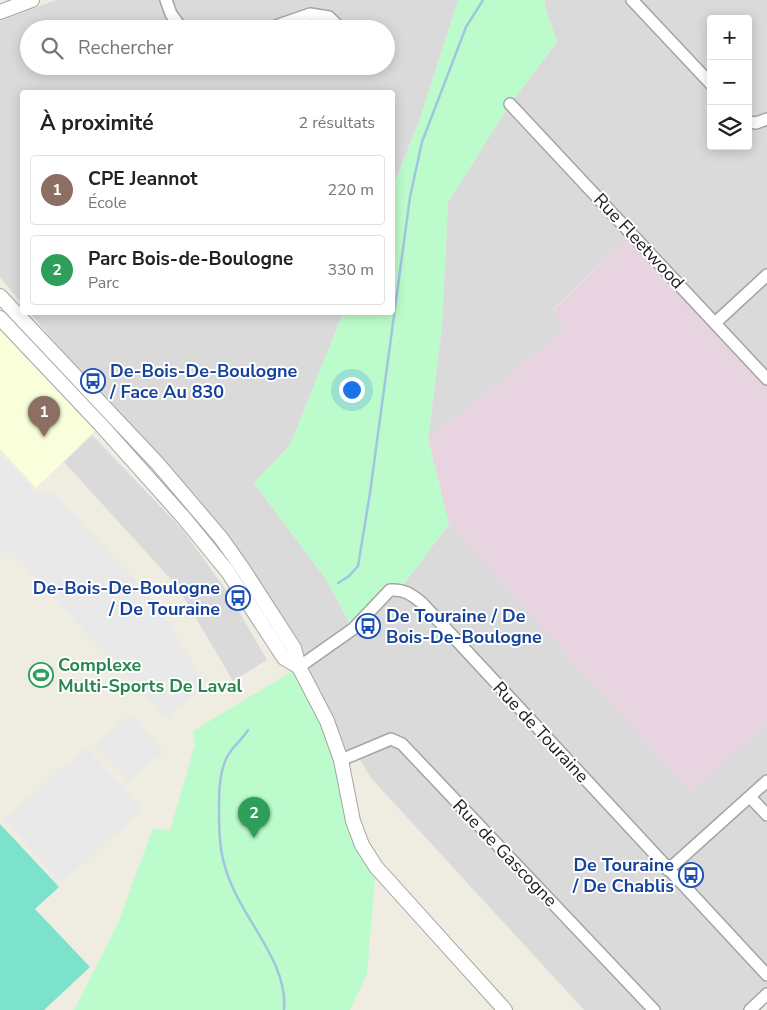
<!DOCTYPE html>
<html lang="fr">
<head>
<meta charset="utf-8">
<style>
  body { margin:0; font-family:"Nunito Sans",sans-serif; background:#f2f2f2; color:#222 }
  .controls { position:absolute; right:15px; top:15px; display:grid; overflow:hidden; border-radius:5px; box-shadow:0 2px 12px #0003 }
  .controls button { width:45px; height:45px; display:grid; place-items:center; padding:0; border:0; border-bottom:1px solid #e0e0e0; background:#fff; color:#222; font:25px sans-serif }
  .you { position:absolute; left:351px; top:389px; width:18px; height:18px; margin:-12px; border:4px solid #fff; border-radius:50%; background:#1a73e8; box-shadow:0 0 0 8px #1a73e833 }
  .badge { display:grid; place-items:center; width:32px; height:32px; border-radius:50%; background:#b45309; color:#fff; font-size:16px; font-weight:700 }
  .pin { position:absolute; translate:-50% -41px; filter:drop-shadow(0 1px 2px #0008) }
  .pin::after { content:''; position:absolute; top:26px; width:18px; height:15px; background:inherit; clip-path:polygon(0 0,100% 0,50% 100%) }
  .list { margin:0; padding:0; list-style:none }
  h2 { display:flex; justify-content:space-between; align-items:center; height:65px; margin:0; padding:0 20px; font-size:21px }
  h2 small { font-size:16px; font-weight:400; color:#767676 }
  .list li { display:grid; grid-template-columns:32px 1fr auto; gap:15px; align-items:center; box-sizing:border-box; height:70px; margin:0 10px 10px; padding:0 10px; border:1px solid #e0e0e0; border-radius:5px }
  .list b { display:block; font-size:19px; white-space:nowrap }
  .list p { margin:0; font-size:16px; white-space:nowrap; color:#767676 }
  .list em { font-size:16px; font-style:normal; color:#767676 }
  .icon { flex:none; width:28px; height:28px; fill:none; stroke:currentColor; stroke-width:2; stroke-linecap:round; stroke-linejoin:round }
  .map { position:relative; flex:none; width:767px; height:1010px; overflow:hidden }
  .search { position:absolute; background:#fff; box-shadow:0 2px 12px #0003; left:20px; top:20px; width:375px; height:55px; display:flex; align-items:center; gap:12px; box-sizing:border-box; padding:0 18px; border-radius:28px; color:#767676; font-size:19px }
  .panel { position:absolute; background:#fff; box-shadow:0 2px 12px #0003; left:20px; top:90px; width:375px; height:225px; border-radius:5px }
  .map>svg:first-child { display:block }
</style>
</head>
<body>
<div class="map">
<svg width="767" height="1010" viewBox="0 0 767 1010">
  <rect width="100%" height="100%" fill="#efede2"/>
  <g fill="#dbdada" fill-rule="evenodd">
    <path d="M56 0H458L421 116 393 187 392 92H22V304L0 277V21ZM29 29H386V66H29Z"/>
    <path d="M546 0H767V379L632 234 553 309 565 329 428 439 442 325 448 202 510 104 557 42 544 5ZM711 19H748V146H711Z"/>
    <polygon points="30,313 343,313 290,445 254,483 326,579 353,629 400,589 449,524 691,792 767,723 767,991 746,1010 584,1010 371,778 356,753 341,760 299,667 221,538"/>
    <polygon points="92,435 182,529 229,594 267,660 233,681 177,586 64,462"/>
  </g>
  <polygon fill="#e8d4e1" points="632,234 767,379 767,723 691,792 449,524 428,439 565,329 553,310"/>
  <polygon fill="#f9ffdb" points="0,318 101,425 36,488 0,449"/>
  <g fill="#bcfccc">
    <polygon points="458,0 546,0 544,5 557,42 510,104 448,202 442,325 428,439 449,524 400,589 353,629 326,579 254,483 290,445 343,313 392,312 393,187 421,116"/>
    <polygon points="299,667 327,721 346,791 376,867 367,974 350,1010 74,1010 118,923 153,828 170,831 195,744 193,731"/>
  </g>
  <polygon fill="#7ce2cc" points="0,824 59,887 35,909 90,967 44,1010 0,1010"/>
  <g fill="#e9e9e9">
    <polygon points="0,454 37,493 53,492 142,587 170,624 204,684 166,719 9,549 0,557"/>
    <polygon points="130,714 164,751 128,782 95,745"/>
    <polygon points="86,747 143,810 61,883 4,819"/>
  </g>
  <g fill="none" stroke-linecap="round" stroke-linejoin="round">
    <g stroke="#a0c6df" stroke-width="2.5">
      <polyline points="338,583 349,576 358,566 370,493 410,197 422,142 466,27 483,0"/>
      <path d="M248 730C242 740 232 747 227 757 219 773 219 793 219 810 219 840 220 860 233 888 250 927 288 966 284 1010"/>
    </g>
    <defs>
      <g id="minor">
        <polyline points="166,0 171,14 182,29"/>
        <polyline points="632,0 711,84"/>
        <polyline points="267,29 310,14 329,17 341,29"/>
        <polyline points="351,29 356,29"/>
        <polyline points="510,104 767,379"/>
        <polyline points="748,122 756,123 767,119"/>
        <polyline points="715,323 767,275"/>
        <path d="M299 667 353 629 390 590C404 589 411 594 422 603L767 975"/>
        <polyline points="341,760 391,739 402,744 654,1010"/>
        <polyline points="750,797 767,815"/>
        <polyline points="668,870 767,781"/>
        <polyline points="750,1010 767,994"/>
      </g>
      <g id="tertiary">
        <polyline points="0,12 32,0"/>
        <polyline points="0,296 158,464 221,538 243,569 294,648 299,667 327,721 341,760 353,821 362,845 376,867 505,1010"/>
        <polyline points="0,318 101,425 184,518 228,572 284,658 299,667"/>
      </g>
    </defs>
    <use href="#minor" stroke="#a4a4a4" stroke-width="14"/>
    <use href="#tertiary" stroke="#a4a4a4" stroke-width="16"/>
    <use href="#minor" stroke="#fff" stroke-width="11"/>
    <use href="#tertiary" stroke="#fff" stroke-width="14"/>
  </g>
  <defs>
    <symbol id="bus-ring" viewBox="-11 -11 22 22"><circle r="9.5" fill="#fff" stroke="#1a4fb4" stroke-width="1.5"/><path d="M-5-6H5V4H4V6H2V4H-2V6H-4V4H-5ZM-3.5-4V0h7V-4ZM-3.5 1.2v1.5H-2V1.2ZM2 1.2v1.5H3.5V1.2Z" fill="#1a4fb4"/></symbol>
    <symbol id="stadium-ring" viewBox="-11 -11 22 22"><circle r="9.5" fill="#fff" stroke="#2e9e5b" stroke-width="1.5"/><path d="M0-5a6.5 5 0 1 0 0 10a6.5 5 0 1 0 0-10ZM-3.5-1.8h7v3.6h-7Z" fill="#2e9e5b"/></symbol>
  </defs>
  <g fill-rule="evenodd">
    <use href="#bus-ring" x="79" y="367" width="28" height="28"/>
    <use href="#bus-ring" x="224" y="584" width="28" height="28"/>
    <use href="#bus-ring" x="354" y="612" width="28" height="28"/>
    <use href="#stadium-ring" x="27" y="661" width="28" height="28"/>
    <use href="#bus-ring" x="677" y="861" width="28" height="28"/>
  </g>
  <g text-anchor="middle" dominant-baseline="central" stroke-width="4" stroke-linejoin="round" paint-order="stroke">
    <g font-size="18" fill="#1d1d1d" stroke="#fff">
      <text transform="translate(639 241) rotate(47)">Rue Fleetwood</text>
      <text transform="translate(541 732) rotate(47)">Rue de Touraine</text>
      <text transform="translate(505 853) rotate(46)">Rue de Gascogne</text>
    </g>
    <g font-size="18" font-weight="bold" fill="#164399" stroke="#fff" text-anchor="start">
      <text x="110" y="371">De-Bois-De-Boulogne<tspan x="110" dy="21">/ Face Au 830</tspan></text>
      <text x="220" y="588" text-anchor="end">De-Bois-De-Boulogne<tspan x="220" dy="21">/ De Touraine</tspan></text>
      <text x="386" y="616">De Touraine / De<tspan x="386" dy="21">Bois-De-Boulogne</tspan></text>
      <text x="674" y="865" text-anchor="end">De Touraine<tspan x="674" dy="21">/ De Chablis</tspan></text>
    </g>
    <g font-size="18" font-weight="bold" fill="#27864d" stroke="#fff" text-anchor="start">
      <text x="58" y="665">Complexe<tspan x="58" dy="21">Multi-Sports De Laval</tspan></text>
    </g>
  </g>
</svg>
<div class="controls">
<button>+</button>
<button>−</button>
<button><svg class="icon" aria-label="layers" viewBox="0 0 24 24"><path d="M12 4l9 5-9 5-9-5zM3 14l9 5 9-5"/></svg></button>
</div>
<div class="you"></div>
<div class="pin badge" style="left:44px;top:437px;background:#8d6e63">1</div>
<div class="pin badge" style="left:254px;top:838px;background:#2e9e5b">2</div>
<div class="search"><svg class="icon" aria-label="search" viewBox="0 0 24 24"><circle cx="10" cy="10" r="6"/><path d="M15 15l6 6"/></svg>Rechercher</div>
<section class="panel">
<h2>À proximité<small>2 résultats</small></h2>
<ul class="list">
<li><span class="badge" style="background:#8d6e63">1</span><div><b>CPE Jeannot</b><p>École</p></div><em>220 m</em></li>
<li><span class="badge" style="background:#2e9e5b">2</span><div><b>Parc Bois-de-Boulogne</b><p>Parc</p></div><em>330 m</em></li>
</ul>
</section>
</div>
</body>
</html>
